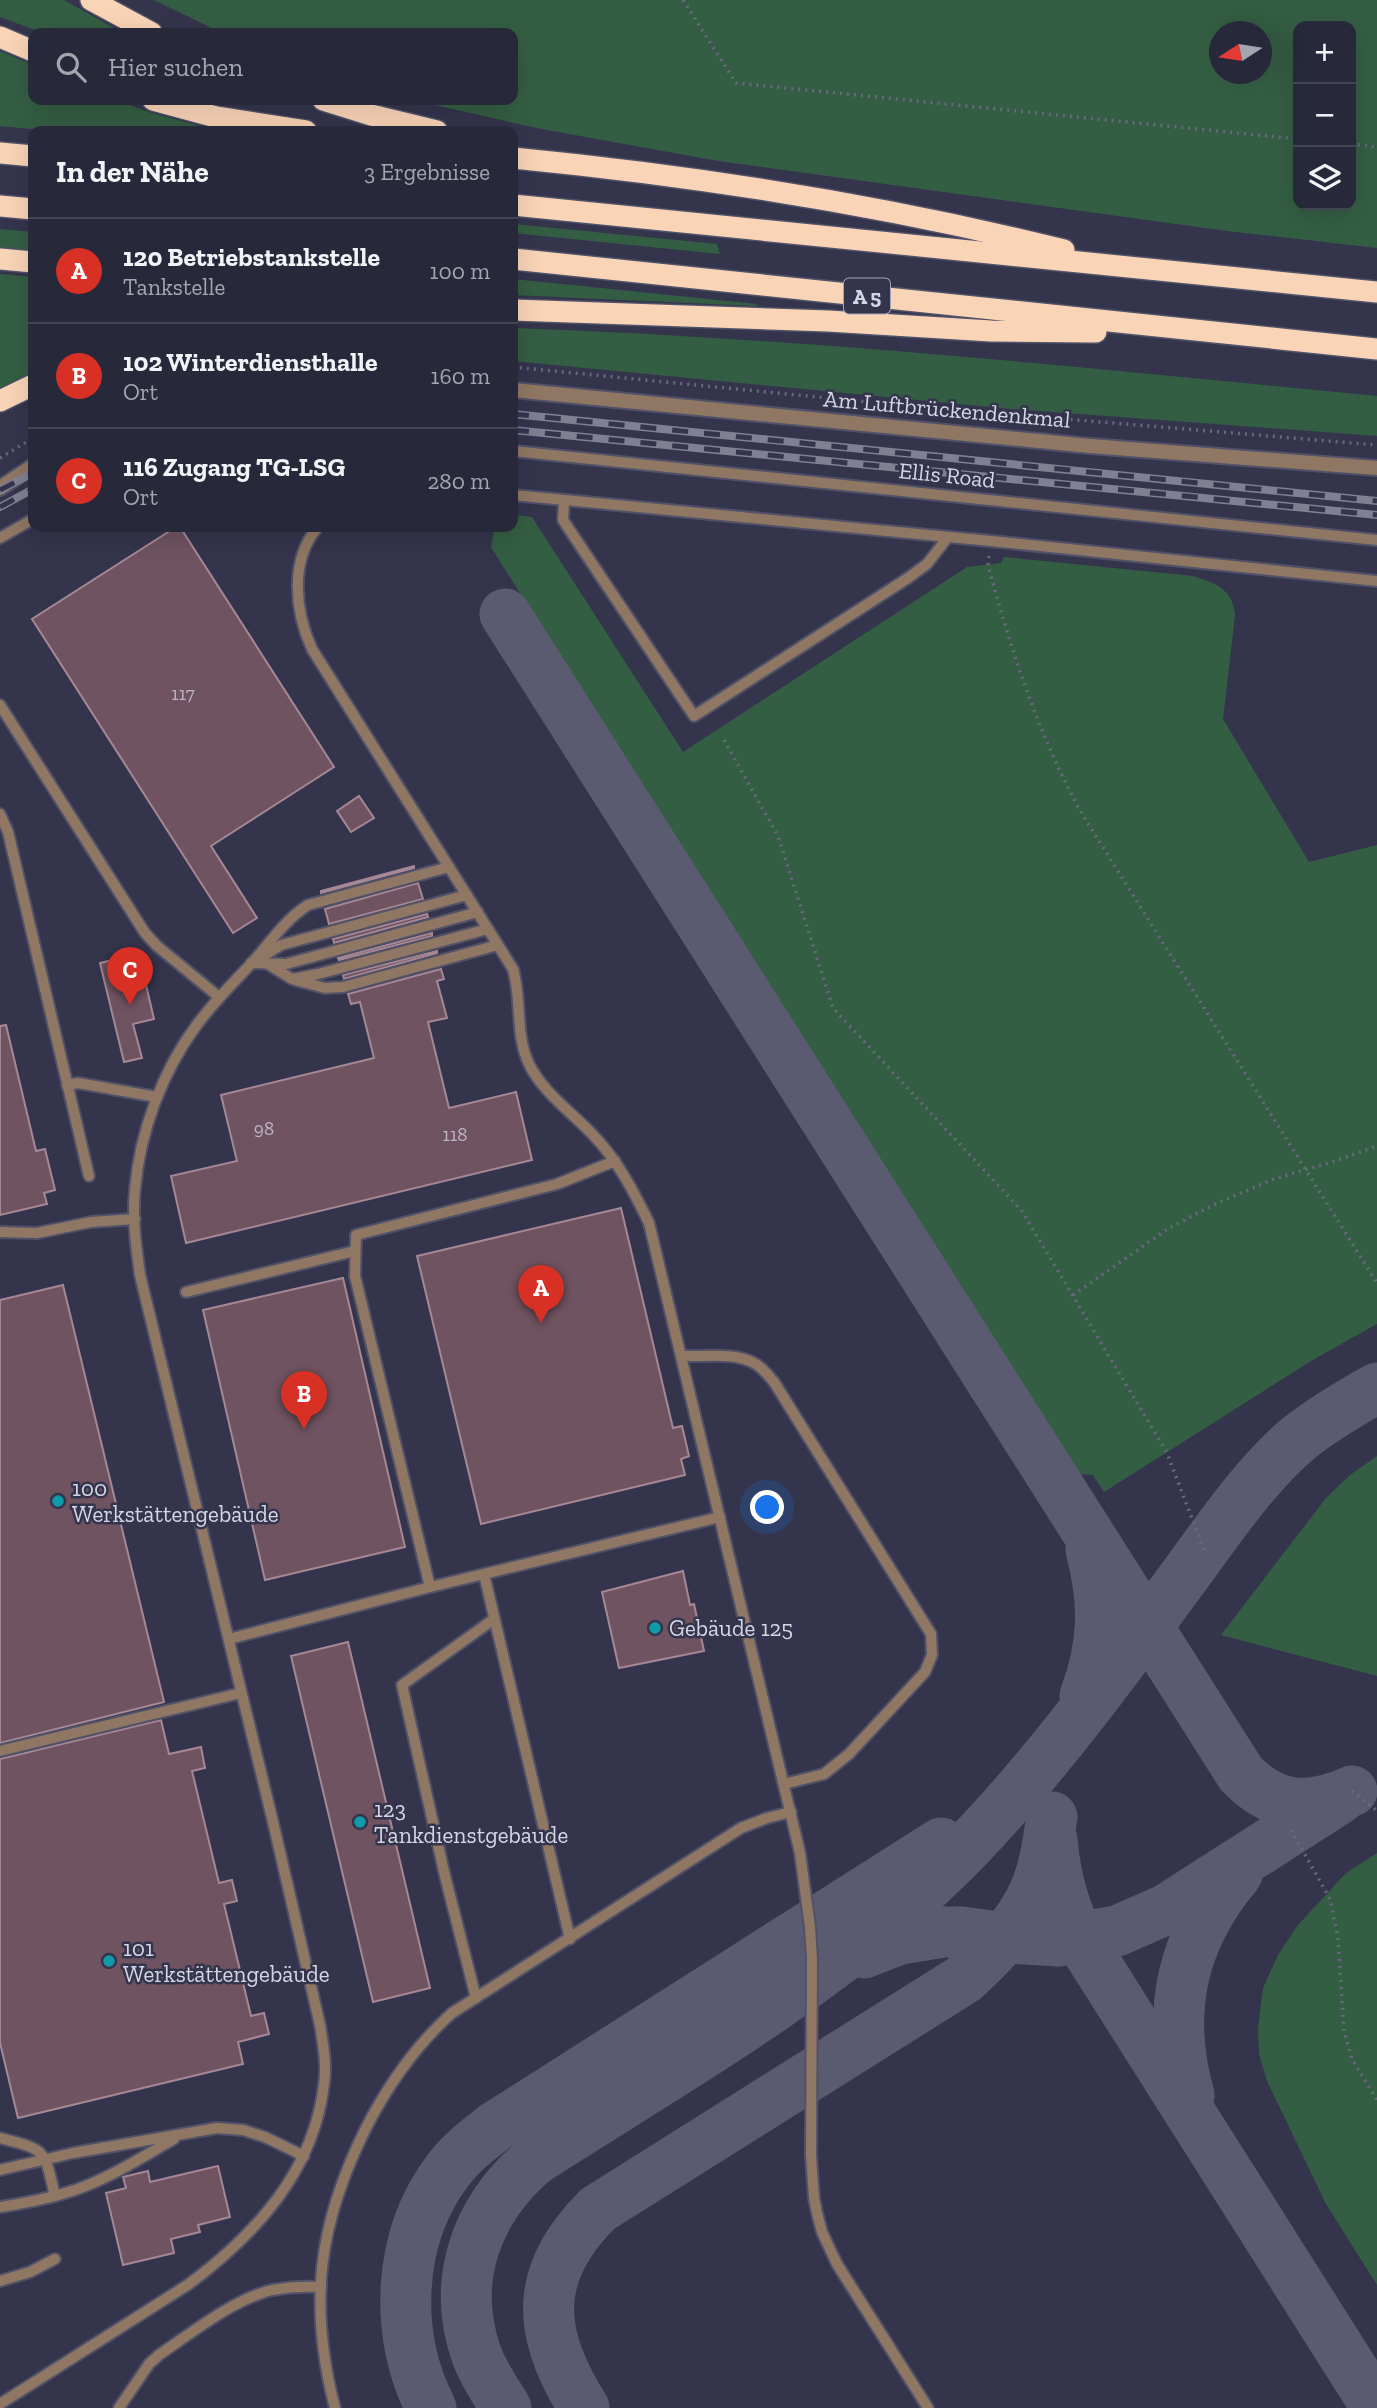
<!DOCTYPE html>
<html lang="de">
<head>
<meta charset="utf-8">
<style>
  body { margin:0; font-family:"Zilla Slab",serif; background:#333445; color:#f1f3f6 }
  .controls { position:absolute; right:21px; top:21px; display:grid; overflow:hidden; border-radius:14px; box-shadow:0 7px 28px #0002 }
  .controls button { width:63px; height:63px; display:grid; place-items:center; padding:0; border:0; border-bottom:2px solid #434454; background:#27283a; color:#f1f3f6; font:35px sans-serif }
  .compass { position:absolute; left:1209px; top:21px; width:63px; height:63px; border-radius:50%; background:#27283a; box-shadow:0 7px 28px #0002; rotate:258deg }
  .you { position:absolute; left:768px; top:1508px; width:24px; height:24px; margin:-18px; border:5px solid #fff; border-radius:50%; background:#1a73e8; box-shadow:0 0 0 10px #1a73e833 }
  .badge { display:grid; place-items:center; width:46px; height:46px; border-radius:50%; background:#d93025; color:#fff; font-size:23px; font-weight:700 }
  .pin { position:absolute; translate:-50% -58px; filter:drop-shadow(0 2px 4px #0008) }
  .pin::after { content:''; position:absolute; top:37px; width:24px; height:21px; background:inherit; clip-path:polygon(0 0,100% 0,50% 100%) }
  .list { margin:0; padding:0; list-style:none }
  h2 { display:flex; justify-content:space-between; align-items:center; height:91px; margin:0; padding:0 28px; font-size:30px }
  h2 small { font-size:23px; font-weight:400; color:#a4a6af }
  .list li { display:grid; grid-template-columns:46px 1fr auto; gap:21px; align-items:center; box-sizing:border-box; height:105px; padding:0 28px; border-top:2px solid #434454 }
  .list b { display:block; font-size:26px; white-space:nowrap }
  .list p { margin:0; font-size:23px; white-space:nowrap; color:#a4a6af }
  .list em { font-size:23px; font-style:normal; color:#a4a6af }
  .icon { flex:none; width:38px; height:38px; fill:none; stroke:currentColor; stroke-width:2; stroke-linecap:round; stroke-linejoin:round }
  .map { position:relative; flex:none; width:1377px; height:2408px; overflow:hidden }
  .search { position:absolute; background:#27283a; box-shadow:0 7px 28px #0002; left:28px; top:28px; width:490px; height:77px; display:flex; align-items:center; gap:18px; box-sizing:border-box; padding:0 24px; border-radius:14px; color:#a4a6af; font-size:26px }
  .panel { position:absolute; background:#27283a; box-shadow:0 7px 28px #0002; left:28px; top:126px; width:490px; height:406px; border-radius:14px }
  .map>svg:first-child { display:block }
</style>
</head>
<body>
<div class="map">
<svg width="1377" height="2408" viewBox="0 0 1377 2408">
  <rect width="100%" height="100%" fill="#34354d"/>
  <g fill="#345e43" fill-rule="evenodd">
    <polygon points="0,0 64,0 123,33 43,33 0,17"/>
    <path d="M154 0H1377V248L1227 231 718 161 536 128 413 100H513V33H222ZM1351 26V205H1298V26ZM1220 32H1262V74H1220Z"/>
    <polygon points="0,51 33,65 33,100 115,100 152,113 208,128 235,131 53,131 0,126"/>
    <polygon points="513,224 717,244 720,254 513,233"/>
    <polygon points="0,229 33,232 33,254 0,250"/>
    <polygon points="0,274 33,277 33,377 0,393"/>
    <polygon points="513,279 757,304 756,306 513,295"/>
    <path d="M513 328C802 338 1089 368 1377 396V436L1011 409 513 361Z"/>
    <path d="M513 515 532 517 683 752 967 567 1001 563 1004 557 1193 576C1215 583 1233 589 1235 615L1223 719 1309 862 1377 845V1324L1311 1361 1104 1492 1093 1475 1075 1474 491 547 495 527H513Z"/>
    <polygon points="1377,1456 1377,1676 1221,1635 1326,1498 1350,1475"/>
    <polygon points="1377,1853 1377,2285 1326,2204 1267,2081 1259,2054 1258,2028 1263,1988 1278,1955 1298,1925 1346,1873"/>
  </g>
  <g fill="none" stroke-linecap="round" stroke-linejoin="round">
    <g stroke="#5a5a70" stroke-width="51">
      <path d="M505 614 1241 1774C1275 1809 1309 1810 1352 1791"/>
      <path d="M1085 1696C1104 1645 1105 1602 1091 1550"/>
      <path d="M1052 1840C1055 1874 1063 1908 1080 1939L1377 2408"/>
      <polyline points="864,1953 900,1939 943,1932 962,1932 1006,1938 1058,1941 1117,1931 1167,1909 1339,1799"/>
      <path d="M1189 2095C1166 2013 1181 1940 1237 1874"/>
      <path d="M431 2408C393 2334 397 2236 449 2169 462 2152 479 2139 496 2126L941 1843"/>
      <path d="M506 2408C496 2392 484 2375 477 2356 450 2281 476 2209 536 2159 694 2058 859 1967 987 1826 1055 1752 1115 1671 1174 1590 1210 1542 1253 1476 1299 1438 1323 1419 1350 1403 1377 1388"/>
      <path d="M584 2408C537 2334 532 2274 598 2209L964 1979C996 1950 1031 1914 1042 1870 1047 1853 1049 1835 1052 1817"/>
    </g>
  </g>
  <g fill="#6f5360" stroke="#a68795" stroke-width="2">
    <polygon points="176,527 180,527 334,767 211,846 257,918 233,933 32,619"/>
    <polygon points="359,796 374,818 351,832 337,811"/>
    <polygon points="414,866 414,868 321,893 321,891"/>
    <polygon points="418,883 423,899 329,924 325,909"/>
    <polygon points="427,914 428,917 334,943 333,939"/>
    <polygon points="432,933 432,936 339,960 338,958"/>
    <polygon points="437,951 437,953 344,979 343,975"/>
    <polygon points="117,959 124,990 146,985 154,1019 133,1024 142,1058 124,1062 100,963"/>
    <polygon points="441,969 444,979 437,981 447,1018 428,1022 449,1108 516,1092 532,1160 186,1243 171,1176 237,1161 221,1095 374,1058 360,1002 351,1004 348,994"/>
    <polygon points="6,1025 36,1151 45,1149 55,1190 44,1193 47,1204 0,1215 0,1026"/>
    <polygon points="621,1208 673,1428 682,1426 689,1456 681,1459 685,1475 481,1524 417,1256"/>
    <polygon points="343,1278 405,1547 265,1580 203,1310"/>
    <polygon points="63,1285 164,1702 0,1743 0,1300"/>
    <polygon points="683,1571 690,1605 694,1604 704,1651 619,1668 602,1592"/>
    <polygon points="348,1642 430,1988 373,2002 291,1656"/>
    <polygon points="161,1720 169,1754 201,1747 205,1768 192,1771 219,1883 232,1880 237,1901 224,1904 251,2016 264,2013 269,2034 238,2042 243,2064 18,2118 0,2043 0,1759"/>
    <polygon points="218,2166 230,2217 198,2225 200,2232 171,2239 174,2253 123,2265 106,2193 126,2188 123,2177 148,2171 150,2182"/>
  </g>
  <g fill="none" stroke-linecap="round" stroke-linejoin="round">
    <defs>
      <g id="lane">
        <polyline points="513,451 1377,540"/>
        <polyline points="513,495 991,541 1377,581"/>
        <polyline points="564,501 563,520 694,716 908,578 927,564 948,537"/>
        <path d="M318 527C289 560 295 612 312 649L513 969C522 1000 515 1035 529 1064 543 1093 573 1113 594 1136 618 1161 634 1192 649 1223L800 1853 810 1927 812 1959 811 2155 814 2198 817 2213 822 2232 837 2264 928 2408"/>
        <polyline points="0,538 33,519"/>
        <polyline points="0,705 145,933 157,946 219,997"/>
        <polyline points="0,814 8,832 89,1176"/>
        <polyline points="260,958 281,945 467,895"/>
        <polyline points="251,963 286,964 478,912"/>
        <polyline points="268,964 292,979 318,974 488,929"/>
        <polyline points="295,980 325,988 343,987 498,945"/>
        <polyline points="67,1085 78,1083 157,1097"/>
        <polyline points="0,1232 37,1233 91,1222 135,1219"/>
        <polyline points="186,1292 355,1251"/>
        <path d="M682 1356C704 1357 734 1352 754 1363 762 1367 768 1375 774 1382L931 1634 932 1655 925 1672 849 1754 824 1774 784 1784"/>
        <polyline points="484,1574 570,1939"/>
        <polyline points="430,1587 355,1276 356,1235 557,1184 615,1161"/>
        <polyline points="229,1639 430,1587 720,1517"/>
        <polyline points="0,1751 241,1693"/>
        <polyline points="476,1998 445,1876 402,1685 494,1619"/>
        <path d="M0 2138C47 2150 44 2149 55 2196"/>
        <polyline points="0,2170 73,2153 217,2128 243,2130 265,2137 304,2156"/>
        <path d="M0 2207C26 2203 51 2198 75 2190 110 2178 142 2157 174 2139"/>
        <polyline points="0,2281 30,2272 55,2259"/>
        <path d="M0 2404 189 2284C256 2234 314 2171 324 2084 327 2065 323 2044 320 2025L273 1822 140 1275C136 1246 132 1218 135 1189 140 1132 162 1072 196 1026 212 1004 231 985 249 966 269 945 283 921 308 905L449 867"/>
        <path d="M119 2408 149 2364 159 2355C191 2333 234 2299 272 2290 288 2287 304 2286 321 2287"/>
        <path d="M335 2408C308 2304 318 2224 366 2128 388 2085 415 2046 452 2013L741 1828 767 1818 791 1812"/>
      </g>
      <g id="street">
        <polyline points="513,390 1090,446 1377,468"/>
        <polyline points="0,488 33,466"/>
      </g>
      <g id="highway">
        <polyline points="91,0 152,33"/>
        <polyline points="0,37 33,51"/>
        <polyline points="153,100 216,117 306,131"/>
        <polyline points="323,100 371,115 437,131"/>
        <polyline points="0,153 33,156"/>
        <path d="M513 158C698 176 883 205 1064 250"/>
        <polyline points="513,205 1377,292"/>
        <polyline points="0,206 33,209"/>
        <polyline points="0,259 33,262"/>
        <polyline points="513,259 1377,349"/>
        <polyline points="513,310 828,321 991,331 1096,332"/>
        <polyline points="0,401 33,385"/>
      </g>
    </defs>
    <use href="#lane" stroke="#515268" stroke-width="14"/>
    <use href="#street" stroke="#515268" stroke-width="18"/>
    <use href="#highway" stroke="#515268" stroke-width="24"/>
    <g stroke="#68697e" stroke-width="3.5" stroke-dasharray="2 5" stroke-linecap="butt">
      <polyline points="683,0 736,83 1298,139"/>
      <polyline points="1351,144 1377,147"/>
      <polyline points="513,367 909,406 1377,445"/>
      <polyline points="0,458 33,438"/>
      <path d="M989 556 988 565C1011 651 1039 736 1082 814L1377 1283"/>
      <polyline points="724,740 778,836 833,1008 1022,1211 1167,1453 1204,1550"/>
      <polyline points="1073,1295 1169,1228 1213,1205 1274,1179 1332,1162 1377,1146"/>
      <polyline points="1352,1791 1377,1811"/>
      <polyline points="1291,1830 1330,1899 1338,1938 1344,2031 1352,2059 1377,2100"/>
    </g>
    <use href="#lane" stroke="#907764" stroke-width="10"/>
    <use href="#street" stroke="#907764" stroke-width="14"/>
    <use href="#highway" stroke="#f9d4b7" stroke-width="21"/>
    <defs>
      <g id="rail">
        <polyline points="513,414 1377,501"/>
        <polyline points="513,430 1377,515"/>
        <polyline points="0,490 33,473"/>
        <polyline points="0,507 33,489"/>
      </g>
    </defs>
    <use href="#rail" stroke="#7f8093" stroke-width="8"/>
    <use href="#rail" stroke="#34354d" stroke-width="5" stroke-dasharray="16" stroke-linecap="butt"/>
  </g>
  <g fill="#0f9aa8" stroke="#34354d" stroke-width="2.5">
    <circle cx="58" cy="1501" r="7"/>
    <circle cx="655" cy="1628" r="7"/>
    <circle cx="360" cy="1822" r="7"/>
    <circle cx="109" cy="1961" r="7"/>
  </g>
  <g text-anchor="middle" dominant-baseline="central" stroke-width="5" stroke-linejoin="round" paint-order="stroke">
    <g font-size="19" fill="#bcb5c4">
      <text x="183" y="693">117</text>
      <text x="264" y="1128">98</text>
      <text x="455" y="1134">118</text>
    </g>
    <rect fill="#34354d" stroke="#a5a6b7" stroke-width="2" x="844" y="278.5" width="46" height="35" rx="5"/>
    <g font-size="21" font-weight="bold" fill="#d5d6e5">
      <text x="867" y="296">A 5</text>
    </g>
    <g font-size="23" fill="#d5d6e5" stroke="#34354d">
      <text transform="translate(947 409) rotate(5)">Am Luftbrückendenkmal</text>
      <text transform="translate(947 475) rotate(6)">Ellis Road</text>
    </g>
    <g font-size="23" fill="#d5d6e5" stroke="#34354d" text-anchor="start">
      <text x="72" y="1488">100<tspan x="72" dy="26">Werkstättengebäude</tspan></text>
      <text x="669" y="1628">Gebäude 125</text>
      <text x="374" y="1809">123<tspan x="374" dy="26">Tankdienstgebäude</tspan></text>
      <text x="123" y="1948">101<tspan x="123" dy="26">Werkstättengebäude</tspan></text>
    </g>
  </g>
</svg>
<div class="controls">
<button>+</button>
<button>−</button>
<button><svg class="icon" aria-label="layers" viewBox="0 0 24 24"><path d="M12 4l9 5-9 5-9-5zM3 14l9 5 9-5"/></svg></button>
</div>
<svg class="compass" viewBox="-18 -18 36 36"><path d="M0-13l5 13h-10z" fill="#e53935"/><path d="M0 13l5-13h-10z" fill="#a4a6af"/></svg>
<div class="you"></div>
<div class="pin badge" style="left:541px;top:1323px">A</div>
<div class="pin badge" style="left:304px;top:1429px">B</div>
<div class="pin badge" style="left:130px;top:1005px">C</div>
<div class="search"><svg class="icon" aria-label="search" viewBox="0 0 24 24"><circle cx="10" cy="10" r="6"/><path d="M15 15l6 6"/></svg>Hier suchen</div>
<section class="panel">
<h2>In der Nähe<small>3 Ergebnisse</small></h2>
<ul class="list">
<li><span class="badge">A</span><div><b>120 Betriebstankstelle</b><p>Tankstelle</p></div><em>100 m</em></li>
<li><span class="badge">B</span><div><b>102 Winterdiensthalle</b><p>Ort</p></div><em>160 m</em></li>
<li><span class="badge">C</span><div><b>116 Zugang TG-LSG</b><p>Ort</p></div><em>280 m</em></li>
</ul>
</section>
</div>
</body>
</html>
